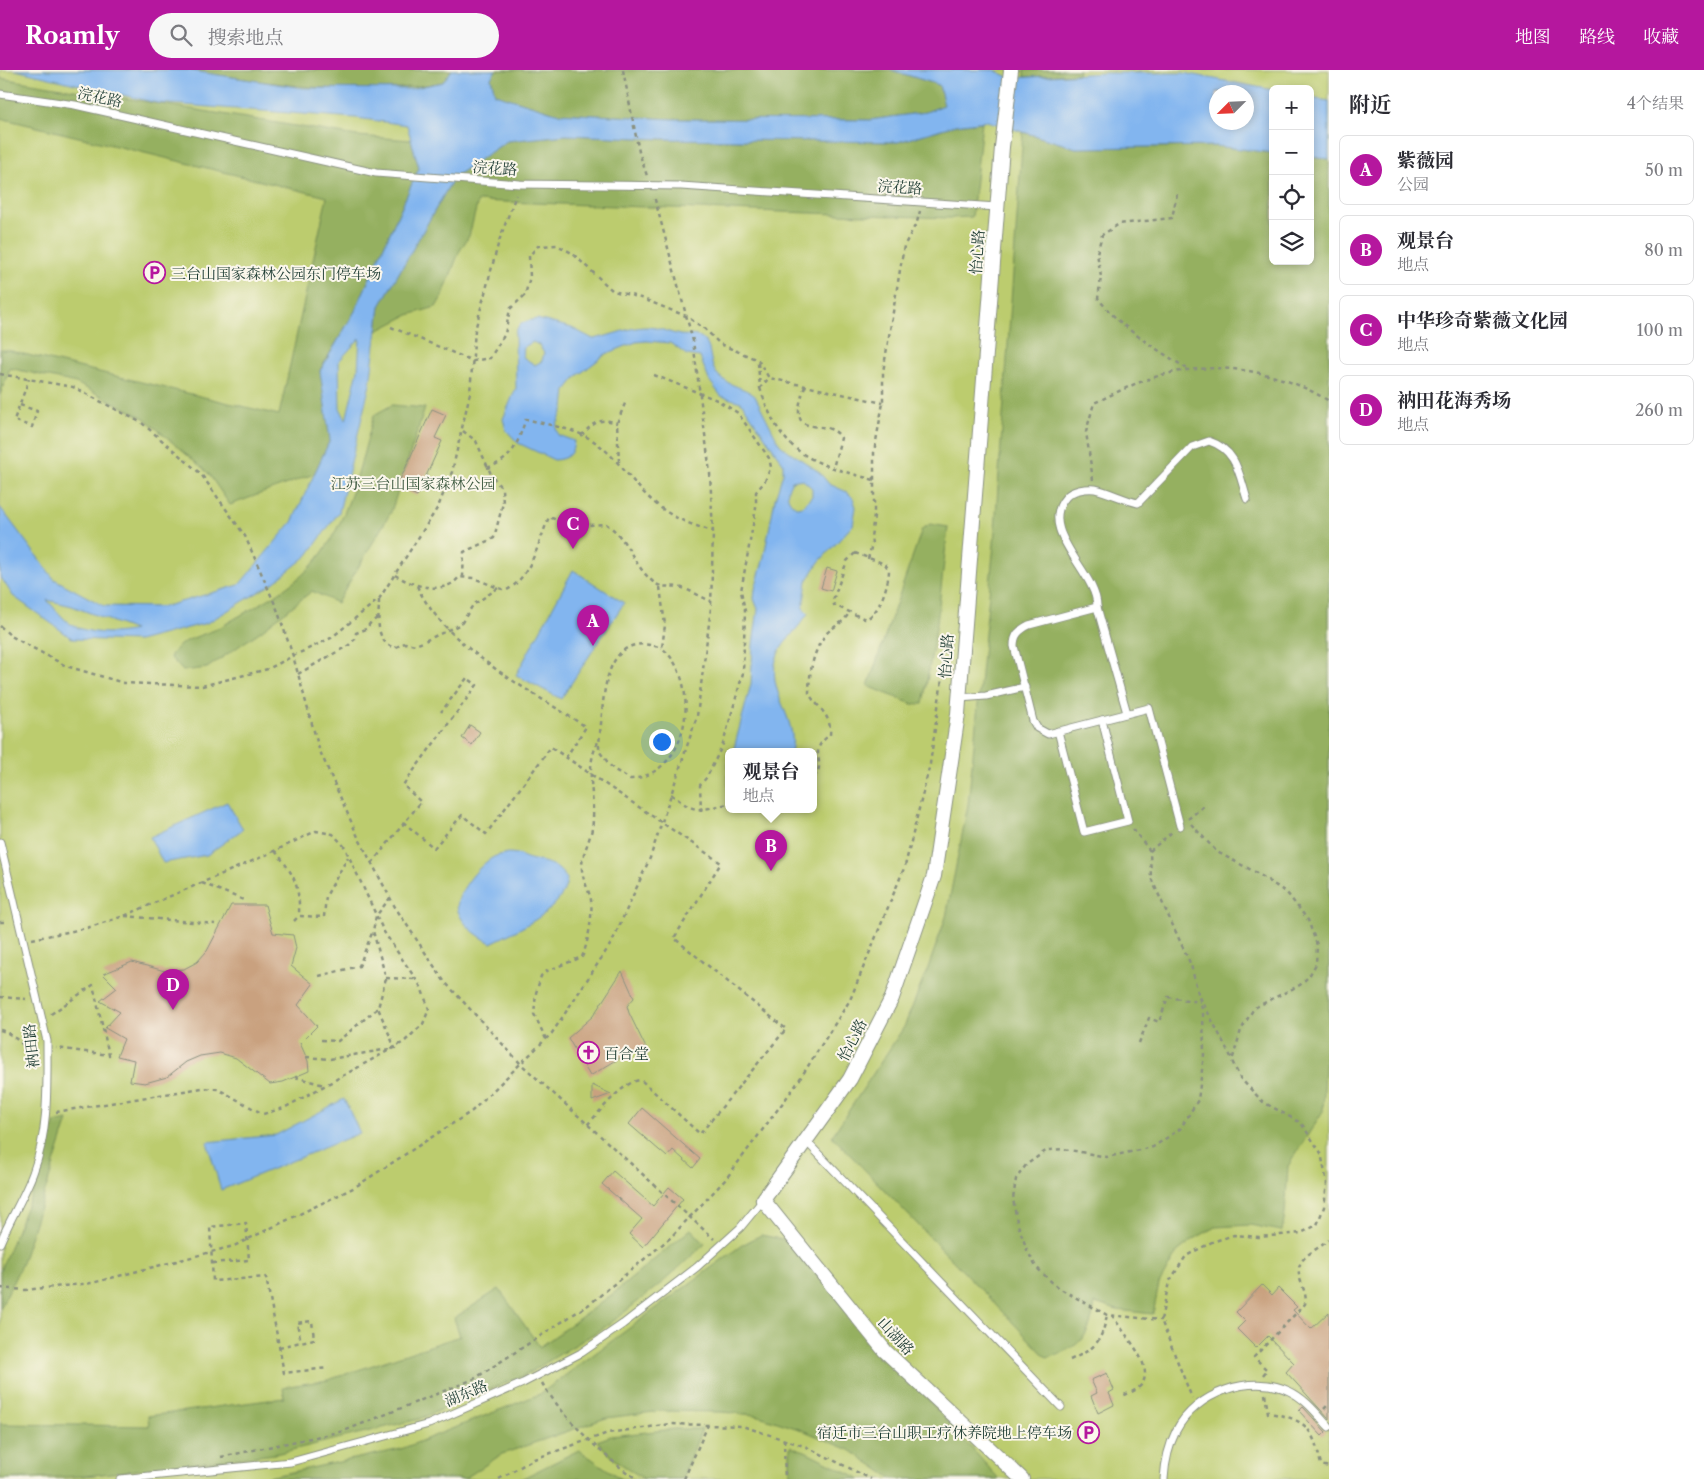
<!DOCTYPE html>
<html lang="zh">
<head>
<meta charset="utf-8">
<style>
  body { margin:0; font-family:"Libre Caslon Text","Noto Serif SC",serif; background:#f7f7f7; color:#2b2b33 }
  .controls { position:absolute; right:15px; top:15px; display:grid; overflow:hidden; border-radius:8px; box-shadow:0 2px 8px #0003 }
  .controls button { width:45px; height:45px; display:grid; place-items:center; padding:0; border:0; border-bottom:1px solid #e1e1e2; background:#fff; color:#2b2b33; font:25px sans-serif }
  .compass { position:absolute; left:1209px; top:15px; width:45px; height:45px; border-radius:50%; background:#fff; box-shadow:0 2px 8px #0003; rotate:246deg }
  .you { position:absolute; left:661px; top:671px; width:18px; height:18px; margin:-12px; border:4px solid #fff; border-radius:50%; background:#1a73e8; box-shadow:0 0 0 8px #1a73e833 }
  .badge { display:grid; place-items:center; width:32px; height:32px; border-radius:50%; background:#b5179e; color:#fff; font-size:16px; font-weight:700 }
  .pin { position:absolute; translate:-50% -41px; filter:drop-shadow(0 1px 2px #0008) }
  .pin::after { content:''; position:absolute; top:26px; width:18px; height:15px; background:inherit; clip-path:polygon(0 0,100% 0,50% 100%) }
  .popup { position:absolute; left:725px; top:678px; width:92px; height:65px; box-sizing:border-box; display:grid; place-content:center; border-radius:8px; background:#fff; filter:drop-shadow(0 1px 4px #0005); font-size:16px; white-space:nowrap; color:#7c7c81 }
  .popup b { font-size:19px; color:#2b2b33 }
  .popup::after { content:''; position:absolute; left:50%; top:100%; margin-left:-10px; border:10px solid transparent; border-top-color:#fff }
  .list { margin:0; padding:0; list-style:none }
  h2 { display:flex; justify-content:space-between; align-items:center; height:65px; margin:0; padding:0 20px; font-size:21px }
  h2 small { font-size:16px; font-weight:400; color:#7c7c81 }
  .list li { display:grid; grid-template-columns:32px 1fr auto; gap:15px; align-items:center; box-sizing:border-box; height:70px; margin:0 10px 10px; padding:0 10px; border:1px solid #e1e1e2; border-radius:8px }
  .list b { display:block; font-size:19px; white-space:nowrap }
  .list p { margin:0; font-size:16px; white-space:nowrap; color:#7c7c81 }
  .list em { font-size:16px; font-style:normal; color:#7c7c81 }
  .icon { flex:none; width:28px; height:28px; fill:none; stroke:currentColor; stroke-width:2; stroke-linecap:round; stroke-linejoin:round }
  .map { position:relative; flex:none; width:1329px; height:1409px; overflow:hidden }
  header { display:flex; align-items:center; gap:30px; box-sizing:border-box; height:70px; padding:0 25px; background:#b5179e; color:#fff }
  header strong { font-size:24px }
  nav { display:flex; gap:28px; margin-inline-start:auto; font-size:18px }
  .search { width:350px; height:45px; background:#f7f7f7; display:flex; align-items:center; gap:12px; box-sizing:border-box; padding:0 18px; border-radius:28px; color:#7c7c81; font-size:19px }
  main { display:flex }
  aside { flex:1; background:#fff }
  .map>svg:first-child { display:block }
</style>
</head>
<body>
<header>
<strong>Roamly</strong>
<div class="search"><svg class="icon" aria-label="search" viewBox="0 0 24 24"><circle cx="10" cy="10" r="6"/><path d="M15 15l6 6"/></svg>搜索地点</div>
<nav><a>地图</a><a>路线</a><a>收藏</a></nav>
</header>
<main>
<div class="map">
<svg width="1329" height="1409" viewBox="0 0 1329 1409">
  <rect width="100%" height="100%" fill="#fbf7ec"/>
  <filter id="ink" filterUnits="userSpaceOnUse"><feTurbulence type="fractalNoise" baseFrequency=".02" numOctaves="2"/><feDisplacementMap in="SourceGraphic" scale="10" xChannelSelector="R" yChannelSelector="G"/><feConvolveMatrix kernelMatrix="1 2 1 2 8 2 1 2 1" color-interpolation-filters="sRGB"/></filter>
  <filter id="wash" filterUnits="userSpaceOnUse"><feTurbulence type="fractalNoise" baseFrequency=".0096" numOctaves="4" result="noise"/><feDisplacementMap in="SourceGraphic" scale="20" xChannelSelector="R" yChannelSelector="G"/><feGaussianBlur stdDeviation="1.12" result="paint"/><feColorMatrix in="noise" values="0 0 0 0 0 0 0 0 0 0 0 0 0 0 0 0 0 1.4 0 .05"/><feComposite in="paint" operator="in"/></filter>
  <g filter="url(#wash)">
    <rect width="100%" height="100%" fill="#f6e5cc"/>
    <path fill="#bccc6e" stroke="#6e8451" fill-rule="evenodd" d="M0 0H1329V1409H0ZM1273 19H1310V191H1273ZM1216 22H1246V52H1216ZM728 682H814V740H728Z"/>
    <g fill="#95b061" stroke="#5a764a">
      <path d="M186 0H452L443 12C358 29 271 13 186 0Z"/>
      <polygon points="496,0 891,0 939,15 945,35 926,42 870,50 673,49 556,43 495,24 491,8"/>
      <polygon points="1024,0 1079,0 1078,4 1024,7"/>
      <polygon points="0,8 357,66 411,70 419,98 355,241 320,300 330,370 314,404 230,435 208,403 144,348 76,313 10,298 0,325 0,280 7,280 279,345 327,127 0,48"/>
      <polygon points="982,52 972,147 949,148 478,131 469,166 459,182 443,225 436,237 408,245 377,261 380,236 454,107 507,71 566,65 664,69 898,72 955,55"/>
      <path d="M1023 62 1076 78 1216 76 1273 83V191H1310V87L1329 89V977L1326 981 1323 1041 1288 1096 1285 1144 1282 1161 1250 1155 1215 1157 1194 1169 1177 1182 1159 1214 1153 1244 1117 1240 1095 1233C1089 1269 1081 1276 1047 1288L832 1066 904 957 928 898 946 847 968 735 994 474Z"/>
      <path d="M392 335 425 338 391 442 337 533 312 521 261 561 207 598 183 601 170 587C181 566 205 567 224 555 247 541 281 524 301 506 347 466 358 401 374 345Z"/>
      <polygon points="930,454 948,457 937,553 923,634 912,634 868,616 922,459"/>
      <polygon points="68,1050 22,1193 0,1239 0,1201 46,1090 54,1053"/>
      <polygon points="691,1159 705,1174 664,1211 608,1255 527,1304 419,1349 275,1384 86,1406 0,1409 0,1354 149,1356 148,1346 284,1328 283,1317 328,1310 460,1266 454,1248 499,1219 540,1277 614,1223"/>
      <polygon points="761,1165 786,1170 999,1409 893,1409 850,1380 802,1360 756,1345 721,1342 661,1341 606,1348 502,1384 464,1409 259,1409 401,1379 540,1324 742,1175"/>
      <polygon points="675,1359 702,1359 682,1409 644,1409 615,1390 597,1371 611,1366"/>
      <polygon points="790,1376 805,1381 861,1409 790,1409"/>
      <polygon points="579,1380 621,1409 521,1409"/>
    </g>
    <g fill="#82b5ef" stroke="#507992" fill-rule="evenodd">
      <path d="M15 0H186L303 18 410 19 443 12 452 0H496L491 8 495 24 556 43 673 49 870 50 926 42 944 35 939 15 891 0H994L1011 8 1104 3H1183L1273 20V83L1216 76 1076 78 987 51 955 55 898 72 664 69 566 65 507 71 454 107 380 236 370 314 339 442 308 485 272 514 207 553 138 571 73 569 13 526 0 506V437L54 509 104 536 163 537 239 515 292 452 330 370 320 301 355 241 419 98 407 55 356 48 157 33ZM1216 22H1246V52H1216ZM360 268 358 300 346 350 340 338 339 291ZM47 530 72 536 134 560C115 565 85 564 69 553 61 547 54 537 47 530Z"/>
      <polygon points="1310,28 1329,31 1329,89 1310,87"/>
      <path d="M537 249 572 258 593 269C612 266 630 256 650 257 660 258 670 263 680 265 687 266 700 263 705 271 713 281 708 296 719 306 730 317 745 317 755 326L780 375 819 402 829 414 847 422 853 428 856 437 853 455 819 492 807 511 803 538 808 543C799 558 784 571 778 584 763 620 800 649 791 682H733L751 614 753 574 758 539 754 529 755 519 763 491 775 429 783 403V393L741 332 721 326 709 310 700 287 687 285 670 273 647 271 636 272 606 284 577 306 566 320 564 338 556 357 558 365 574 371C573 384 568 389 554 390L518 373 506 360 503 349 516 318 515 263C519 252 526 251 537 249ZM533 272 539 275 544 283 542 291 535 295 523 287 524 277ZM802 409 812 418V426L803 436 796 437C785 429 786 421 792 411Z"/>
      <polygon points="573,500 624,533 561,629 516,605"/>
      <polygon points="227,732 243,759 207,785 163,793 150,767"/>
      <path d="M507 783C520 783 519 786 530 789 547 793 556 793 567 809 564 842 516 860 491 873 478 866 463 856 458 841 453 826 479 795 492 788 496 785 502 785 507 783Z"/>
      <polygon points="344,1029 360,1063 221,1120 207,1072 276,1065"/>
    </g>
    <g id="blocks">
      <g fill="#c9a17f">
        <polygon points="432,339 446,345 435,368 442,371 417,426 397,417"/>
        <polygon points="827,498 837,501 831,521 821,518"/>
        <polygon points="470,655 480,662 472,675 462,668"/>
        <polygon points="231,835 265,835 273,863 293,865 296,878 291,896 313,914 298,935 317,956 300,973 308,991 309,1001 283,1012 270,1014 236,988 220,983 200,986 186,992 167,1007 145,1013 130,1011 134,990 117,986 124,969 105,958 120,942 100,931 117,918 103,904 132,892 165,901 184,899 197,892 207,881"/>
        <polygon points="622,901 634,928 627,936 629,943 646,978 620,988 590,1006 568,968 593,946"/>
        <polygon points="592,1015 611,1024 592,1031"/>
        <polygon points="642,1038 700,1089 693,1098 673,1080 667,1087 629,1054"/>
        <polygon points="613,1101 653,1136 669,1117 683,1129 643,1177 629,1164 642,1149 602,1114"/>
        <polygon points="1262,1215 1272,1225 1278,1218 1297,1237 1293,1240 1311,1259 1329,1242 1329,1349 1286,1302 1294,1293 1268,1266 1256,1278 1237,1259 1245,1251 1236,1242"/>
        <polygon points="1107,1303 1114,1320 1109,1323 1114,1335 1098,1343 1091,1326 1097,1323 1091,1310"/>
        <polygon points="1303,1337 1326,1362 1322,1366 1299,1341"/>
      </g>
    </g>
  </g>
  <g filter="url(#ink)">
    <use href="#blocks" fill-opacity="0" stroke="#8a9180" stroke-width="1"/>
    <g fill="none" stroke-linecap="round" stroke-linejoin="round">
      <defs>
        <g id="lane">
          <polyline points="0,24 75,35 376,103 520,114 681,116 997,137"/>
          <polyline points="1097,537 1127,643"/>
          <polyline points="959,628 986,626 1025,617"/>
          <polyline points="1058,661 1084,762 1128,751 1102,650"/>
          <path d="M1180 756 1149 638 1048 664 1037 658 1033 651 1014 576C1014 565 1019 560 1029 555L1097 537C1098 503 1036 461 1066 427 1072 420 1086 418 1095 419 1109 422 1124 430 1138 433L1192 377 1209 371C1237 380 1239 404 1247 429"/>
          <path d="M0 772 47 971C47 1015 49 1061 33 1103 24 1127 10 1149 0 1173"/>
          <polyline points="806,1071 1061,1337"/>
          <polyline points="120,1409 291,1392 429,1354 523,1313 581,1283 623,1254 697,1197 740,1158 763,1130"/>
          <path d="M1164 1409C1165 1392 1168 1377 1176 1361 1195 1323 1251 1303 1289 1321 1306 1329 1317 1344 1329 1357"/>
        </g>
        <polyline id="street" points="1011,0 1002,77 958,644 934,806 892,928 850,1009 763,1130 885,1281 1022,1409"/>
      </defs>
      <use href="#lane" stroke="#8a9180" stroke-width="9"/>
      <use href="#street" stroke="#8a9180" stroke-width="16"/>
      <g stroke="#8a9180" stroke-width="2.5" stroke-dasharray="4 4" stroke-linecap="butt">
        <polyline points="623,0 639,82 647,106"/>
        <path d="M1177 124 1172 148 1119 154 1102 165 1097 183 1101 207 1098 228C1121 259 1157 279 1189 300"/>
        <polyline points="391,257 473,291 490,288 505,264 510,239 525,225 530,207 529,186 538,176 557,175 572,183 613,221 638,227 686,246 705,259 720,274 758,290 769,308 883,333"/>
        <polyline points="758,293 760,318 769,308"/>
        <polyline points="0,304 73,317 142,353 201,404 245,466 277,539 293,586 319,679 358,767 395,837 444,911 521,994 714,1169"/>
        <polyline points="654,305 717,330 738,343 769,388 771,397 765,411 756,422 756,438 741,521 745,541 743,603 723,674 707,707 700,715 701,741"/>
        <path d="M805 316C783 377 827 343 841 368L833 398"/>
        <path d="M760 318C782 386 810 392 874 410"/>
        <polyline points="20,335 37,341 32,357 14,350 29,309"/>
        <polyline points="463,361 476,371 491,404 502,419 503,433 494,468 464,482 463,506"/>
        <path d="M581 366C593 353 599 347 617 353"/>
        <polyline points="619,392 617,353 626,331"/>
        <path d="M487 398C515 388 516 375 526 349 548 355 577 359 595 372 619 389 633 415 655 433 672 448 691 455 713 461"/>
        <path d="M1093 410 1086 362 1094 333C1110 326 1126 317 1143 311 1205 288 1274 297 1329 331"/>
        <path d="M855 483 885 494 889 500C889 513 879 546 865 549L834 535 833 530 847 491Z"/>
        <polyline points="868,489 872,474 871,467 874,446 874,382 883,333 883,302 904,176 917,152 920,141"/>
        <path d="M395 505C412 516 445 526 459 507L474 508 498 518 507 520C531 507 539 471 549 447L574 456 606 454C626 466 633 494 651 510 661 520 668 515 679 517 690 520 701 527 711 531"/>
        <path d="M417 516C446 578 530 620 586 657L566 687"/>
        <path d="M660 517 665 555 662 578C702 611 691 705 630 709L613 699 599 681C599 668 601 656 602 643 605 606 613 561 662 578"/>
        <path d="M379 530C379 548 374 570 394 578L405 573 416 575 461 554 473 535 498 518"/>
        <polyline points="0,556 11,566 66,596 124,613 202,616 268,599 293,586 331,568 379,529 438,437 452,402 470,323 475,260 499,171 516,125"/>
        <polyline points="298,604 349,575 355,569 356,563 366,559 371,552 379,547"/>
        <path d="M814 707C828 692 806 681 830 665 832 645 818 638 809 624 809 604 813 580 826 564 834 555 842 555 849 543"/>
        <path d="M671 724C697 745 698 740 728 734"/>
        <polyline points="771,740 781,740"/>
        <polyline points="1188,749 1205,735"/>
        <path d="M403 752 434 778 462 745 486 764 551 677 721 793 674 868 786 959 700 1064 641 1010C624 1010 599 1043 587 1055"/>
        <polyline points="1191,754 1217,782 1257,803 1287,823 1308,850 1317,875 1316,894 1309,906 1300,915 1254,938 1241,960 1232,991 1240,1008 1263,1032 1301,1053 1321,1083 1327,1113 1324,1137 1317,1155 1301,1163 1259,1167 1234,1165 1212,1172 1186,1186 1169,1212 1161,1250 1192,1328"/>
        <polyline points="1133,759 1150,781 1151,808 1191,895 1203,943 1204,985 1198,1030 1180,1059 1153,1077 1107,1087 1064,1079 1047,1080 1026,1095 1016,1109 1013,1129 1017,1152 1027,1180 1036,1197 1057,1217 1107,1245 1161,1250"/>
        <path d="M275 781C294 804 300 815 299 846"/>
        <polyline points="1150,781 1172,762"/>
        <polyline points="372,793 421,732 403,715 477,615 467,608 441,642"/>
        <polyline points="202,813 246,831"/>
        <polyline points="125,846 215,854"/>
        <polyline points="294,851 299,846 324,847 326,826 348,787"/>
        <polyline points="0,852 8,852"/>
        <polyline points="32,869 87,858 124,846 264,786 316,761 333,764 344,776 384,862 421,917 429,939 423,954 404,972 284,1038 263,1044 218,1019 202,1018 56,1042"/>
        <polyline points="319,906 359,896 372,863"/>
        <polyline points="386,908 416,909"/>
        <polyline points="0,927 26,929"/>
        <polyline points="1200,927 1232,989"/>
        <polyline points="51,944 93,915 109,985 56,978"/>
        <path d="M0 960C16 964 23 979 38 984"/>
        <path d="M546 969 534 944 536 923 541 906 547 901 582 887C588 874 593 844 591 830 589 820 583 811 582 800 581 786 589 773 592 759 597 729 583 700 598 672"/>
        <polyline points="321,970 338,971 378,938"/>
        <polyline points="1139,973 1149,948 1159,952 1168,927 1200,932"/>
        <polyline points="22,975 24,966 33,955"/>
        <polyline points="306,987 330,989 395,978 378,938 386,908 373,861 376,846 390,828"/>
        <polyline points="295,1007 324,1015"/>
        <polyline points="212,1193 249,1190 246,1153 210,1157 213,1211 266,1207 284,1303 328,1298"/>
        <polyline points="0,1218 25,1220 92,1213 234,1176 355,1117 472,1041 552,963 612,872 650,788 697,646 711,538 713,462 710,403 693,271 654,126"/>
        <path d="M1112 1245C1122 1262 1155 1295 1142 1314 1138 1320 1129 1323 1122 1326"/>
        <polyline points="279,1277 314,1269 312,1251 297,1253 301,1272"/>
        <path d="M1070 1290C1096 1278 1101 1273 1107 1245"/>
        <path d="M1263 1305 1267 1300 1254 1287 1305 1234C1309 1220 1293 1207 1301 1192 1307 1183 1321 1177 1329 1170"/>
        <path d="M542 1313C561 1345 605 1389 637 1409"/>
        <path d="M1265 1324 1268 1343C1307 1349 1313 1358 1321 1395L1329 1397"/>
        <polyline points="1324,1339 1329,1334"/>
        <polyline points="784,1369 785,1409"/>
        <polyline points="221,1387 344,1361 474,1309 591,1233 670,1168 725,1110 796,1015 850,930 905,796 930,694 949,560"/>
        <polyline points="499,1409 534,1389 608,1363 671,1354 742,1356 807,1377 871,1409"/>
        <polyline points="684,1409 708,1355"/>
      </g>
      <use href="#lane" stroke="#fff" stroke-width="7"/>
      <use href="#street" stroke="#fff" stroke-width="14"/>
    </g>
  </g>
  <defs>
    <symbol id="parking-ring" viewBox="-11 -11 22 22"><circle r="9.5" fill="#fbf7ec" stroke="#b5179e" stroke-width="1.5"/><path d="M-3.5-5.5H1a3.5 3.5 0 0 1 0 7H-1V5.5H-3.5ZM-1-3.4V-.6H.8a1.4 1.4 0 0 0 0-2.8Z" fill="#b5179e"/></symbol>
    <symbol id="church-ring" viewBox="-11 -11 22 22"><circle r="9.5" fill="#fbf7ec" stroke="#b5179e" stroke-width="1.5"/><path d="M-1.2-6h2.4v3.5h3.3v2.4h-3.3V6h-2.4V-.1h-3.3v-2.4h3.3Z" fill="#b5179e"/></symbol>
  </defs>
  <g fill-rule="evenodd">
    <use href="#parking-ring" x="142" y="190" width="25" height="25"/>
    <use href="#church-ring" x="576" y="970" width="25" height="25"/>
    <use href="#parking-ring" x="1076" y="1350" width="25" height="25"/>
  </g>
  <g text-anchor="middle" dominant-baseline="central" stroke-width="4" stroke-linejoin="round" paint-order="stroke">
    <g font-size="15" fill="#1f3d34" stroke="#fbf7ec">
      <text transform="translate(100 27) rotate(12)">浣花路</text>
      <text transform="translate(495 98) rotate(4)">浣花路</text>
      <text transform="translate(900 117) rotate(4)">浣花路</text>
      <text transform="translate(977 182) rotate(-86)">怡心路</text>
      <text transform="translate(946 586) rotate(-86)">怡心路</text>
      <text transform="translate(852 970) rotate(-63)">怡心路</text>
      <text transform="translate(31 976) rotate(-96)">衲田路</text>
      <text transform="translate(896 1266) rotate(47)">山湖路</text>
      <text transform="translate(466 1323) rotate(-23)">湖东路</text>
    </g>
    <g font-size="15" fill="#1f3d34" stroke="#fbf7ec" text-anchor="start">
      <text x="171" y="203">三台山国家森林公园东门停车场</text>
      <text x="604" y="983">百合堂</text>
      <text x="1072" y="1362" text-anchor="end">宿迁市三台山职工疗休养院地上停车场</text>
    </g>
    <g font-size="15" fill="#3e5a40" stroke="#fbf7ec">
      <text x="413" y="413">江苏三台山国家森林公园</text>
    </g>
  </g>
</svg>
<div class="controls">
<button>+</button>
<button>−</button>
<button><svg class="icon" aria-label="locate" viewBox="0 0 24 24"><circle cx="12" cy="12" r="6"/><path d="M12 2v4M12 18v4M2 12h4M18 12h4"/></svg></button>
<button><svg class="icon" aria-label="layers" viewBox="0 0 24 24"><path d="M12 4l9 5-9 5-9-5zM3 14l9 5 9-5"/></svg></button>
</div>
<svg class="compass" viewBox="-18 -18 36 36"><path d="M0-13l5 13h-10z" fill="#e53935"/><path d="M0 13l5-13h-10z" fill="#7c7c81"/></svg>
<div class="you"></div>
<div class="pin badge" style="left:593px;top:576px">A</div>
<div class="pin badge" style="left:771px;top:801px">B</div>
<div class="popup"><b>观景台</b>地点</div>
<div class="pin badge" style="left:573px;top:479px">C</div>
<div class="pin badge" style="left:173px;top:940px">D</div>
</div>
<aside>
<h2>附近<small>4个结果</small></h2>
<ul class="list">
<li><span class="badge">A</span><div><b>紫薇园</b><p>公园</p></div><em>50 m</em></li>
<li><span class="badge">B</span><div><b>观景台</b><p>地点</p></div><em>80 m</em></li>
<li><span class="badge">C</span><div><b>中华珍奇紫薇文化园</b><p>地点</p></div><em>100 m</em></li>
<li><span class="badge">D</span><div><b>衲田花海秀场</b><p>地点</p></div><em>260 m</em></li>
</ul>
</aside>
</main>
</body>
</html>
